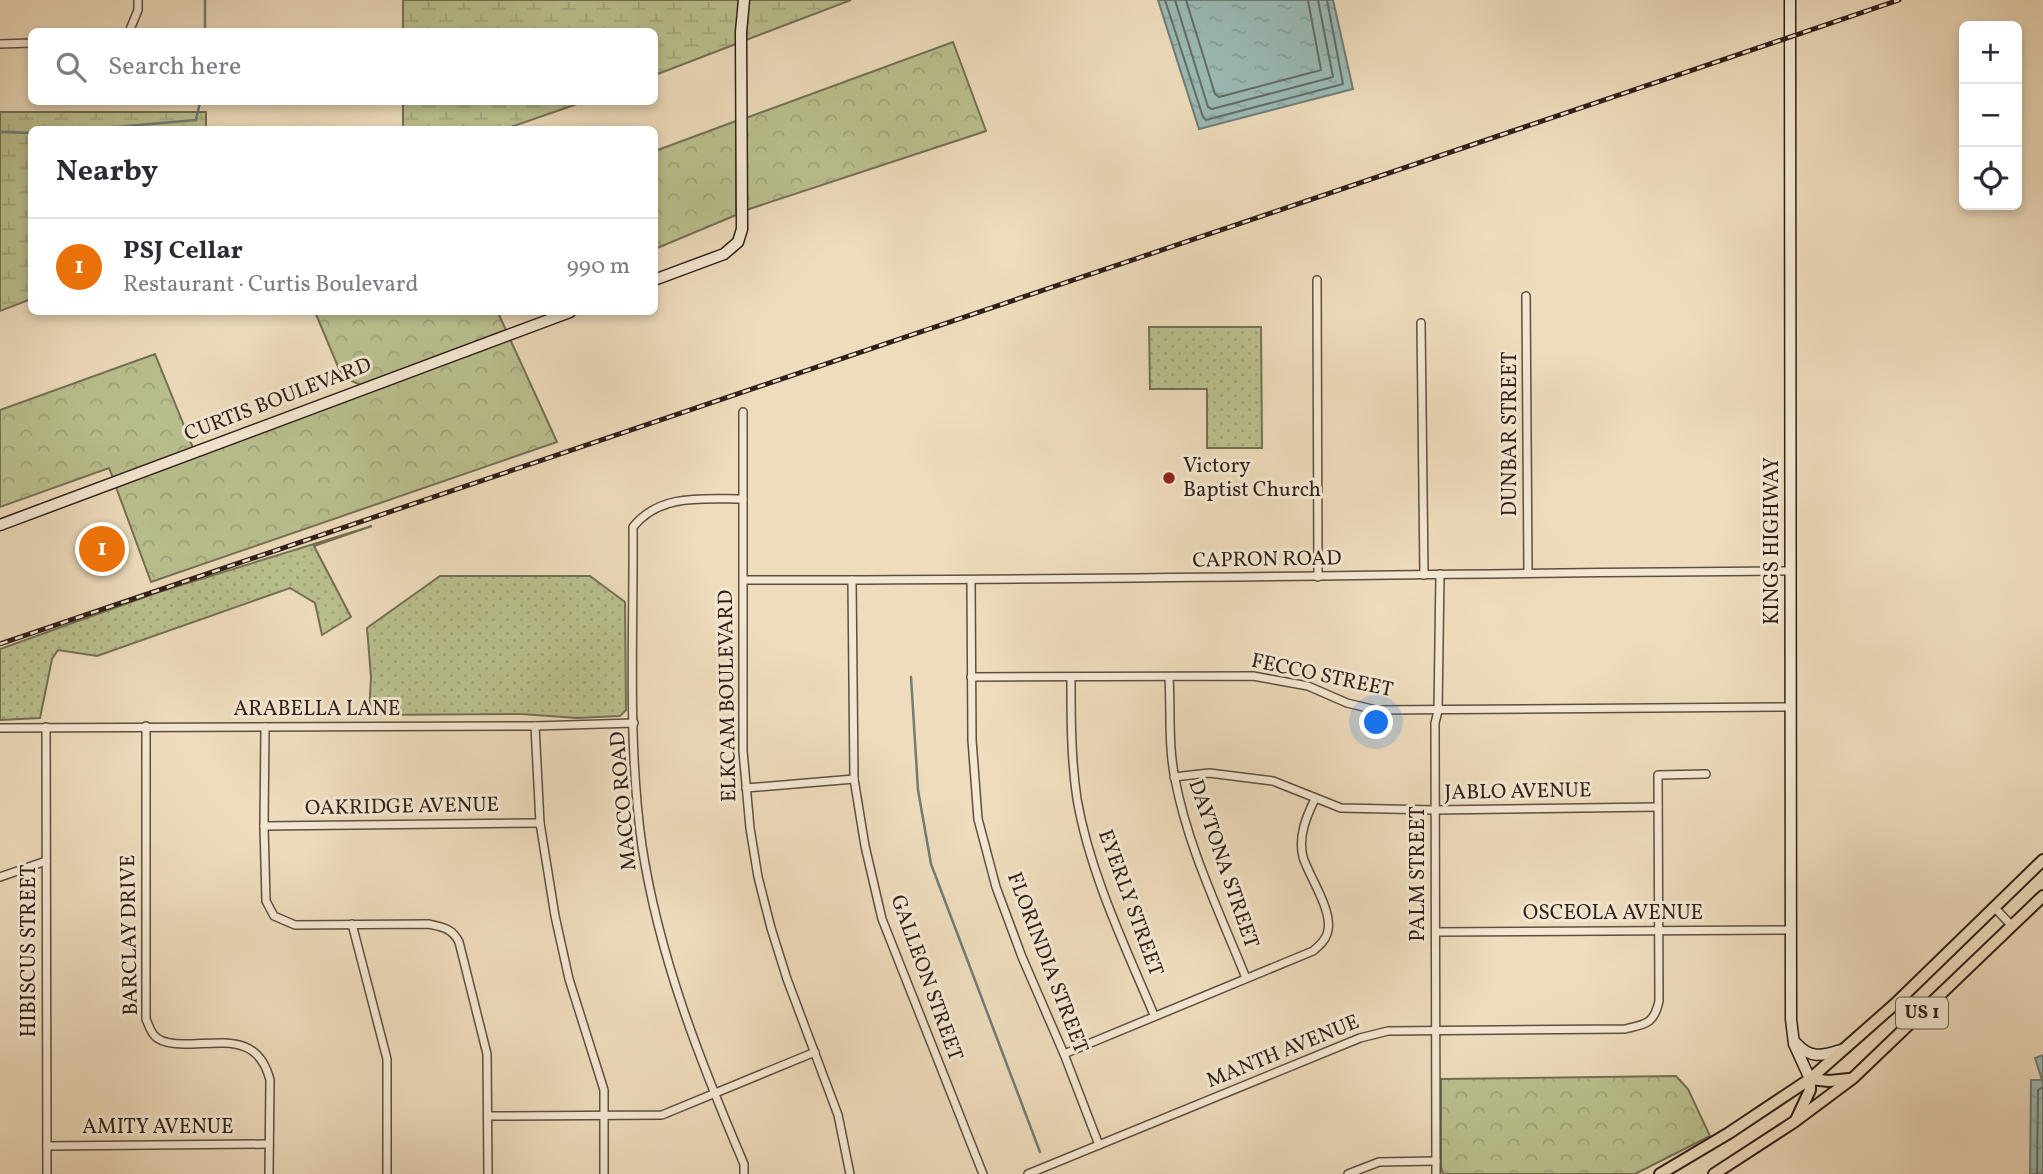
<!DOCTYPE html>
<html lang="en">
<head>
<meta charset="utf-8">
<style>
  body { margin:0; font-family:Vollkorn,serif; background:#f2f2f3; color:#2b2b33 }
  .controls { position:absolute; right:21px; top:21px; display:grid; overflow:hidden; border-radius:10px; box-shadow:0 4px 10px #0003 }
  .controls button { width:63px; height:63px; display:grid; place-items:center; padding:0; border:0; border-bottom:2px solid #e1e1e2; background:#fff; color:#2b2b33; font:35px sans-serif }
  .you { position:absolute; left:1377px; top:723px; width:24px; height:24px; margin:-18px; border:5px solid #fff; border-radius:50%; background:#1a73e8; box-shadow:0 0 0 10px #1a73e833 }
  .badge { display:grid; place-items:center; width:46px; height:46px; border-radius:50%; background:#8f2418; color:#fff; font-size:23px; font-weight:700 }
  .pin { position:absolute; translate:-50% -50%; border:4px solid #fff; box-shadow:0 2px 7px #0006 }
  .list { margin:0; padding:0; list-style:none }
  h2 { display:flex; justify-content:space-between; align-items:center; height:91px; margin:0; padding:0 28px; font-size:30px }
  h2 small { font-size:23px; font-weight:400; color:#7c7c81 }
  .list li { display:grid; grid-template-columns:46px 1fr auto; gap:21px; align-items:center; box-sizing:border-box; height:98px; padding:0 28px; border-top:2px solid #e1e1e2 }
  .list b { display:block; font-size:26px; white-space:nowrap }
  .list p { margin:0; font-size:23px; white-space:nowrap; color:#7c7c81 }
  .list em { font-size:23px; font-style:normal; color:#7c7c81 }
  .icon { flex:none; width:38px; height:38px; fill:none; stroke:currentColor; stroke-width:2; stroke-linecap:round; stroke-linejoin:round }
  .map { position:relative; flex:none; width:2043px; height:1174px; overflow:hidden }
  .search { position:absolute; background:#fff; box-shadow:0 4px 10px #0003; left:28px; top:28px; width:630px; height:77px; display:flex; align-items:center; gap:18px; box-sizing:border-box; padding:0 24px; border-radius:10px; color:#7c7c81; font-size:26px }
  .panel { position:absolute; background:#fff; box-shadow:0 4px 10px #0003; left:28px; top:126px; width:630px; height:189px; border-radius:10px }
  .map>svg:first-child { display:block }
</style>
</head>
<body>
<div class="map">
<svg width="2043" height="1174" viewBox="0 0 2043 1174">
  <defs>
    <pattern id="green-dots" width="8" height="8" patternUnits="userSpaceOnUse" patternTransform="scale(1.75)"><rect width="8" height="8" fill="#bac08f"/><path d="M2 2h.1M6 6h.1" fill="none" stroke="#a0a57b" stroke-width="1.8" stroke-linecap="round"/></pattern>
    <pattern id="forest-crowns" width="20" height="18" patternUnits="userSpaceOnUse" patternTransform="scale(1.75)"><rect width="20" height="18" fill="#bac08f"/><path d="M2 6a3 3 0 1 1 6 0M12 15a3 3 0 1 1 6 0" fill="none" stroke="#a0a57b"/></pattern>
    <pattern id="wetland-marsh" width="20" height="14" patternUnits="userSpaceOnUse" patternTransform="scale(1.75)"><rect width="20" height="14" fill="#bac08f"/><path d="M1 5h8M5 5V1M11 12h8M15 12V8" fill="none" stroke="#a0a57b"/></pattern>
    <pattern id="water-ripples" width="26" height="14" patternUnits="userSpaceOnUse" patternTransform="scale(1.75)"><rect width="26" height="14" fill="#9abab5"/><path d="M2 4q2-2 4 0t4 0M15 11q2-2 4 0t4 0" fill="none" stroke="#859f9b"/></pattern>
  </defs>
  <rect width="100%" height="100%" fill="#eedcbc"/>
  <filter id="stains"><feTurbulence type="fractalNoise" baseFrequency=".00286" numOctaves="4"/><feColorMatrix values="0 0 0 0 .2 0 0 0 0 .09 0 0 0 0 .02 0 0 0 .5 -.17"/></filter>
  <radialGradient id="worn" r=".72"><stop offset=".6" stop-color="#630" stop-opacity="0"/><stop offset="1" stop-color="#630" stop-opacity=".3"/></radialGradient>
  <g fill="url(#green-dots)" stroke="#747054" stroke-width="2">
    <polygon points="1149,327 1261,327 1262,448 1207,448 1207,389 1150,389"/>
    <polygon points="372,526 314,546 351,617 322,635 315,603 290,588 97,656 58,650 52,659 40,718 0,720 0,649 159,592"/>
    <polygon points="440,576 590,576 625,602 626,710 620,716 577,718 521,714 369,715 371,677 367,628"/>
  </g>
  <g fill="url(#forest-crowns)" stroke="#747054" stroke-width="2">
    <polygon points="953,42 986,131 746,210 746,118"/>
    <polygon points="736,121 736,215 655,249 655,151"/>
    <polygon points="315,312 506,312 499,315 506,330 360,385 342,376"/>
    <polygon points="510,339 557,442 151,582 116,487"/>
    <polygon points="155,354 193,448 113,478 109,468 0,507 0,410"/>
    <polygon points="1676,1076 1688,1089 1710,1136 1635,1174 1443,1174 1441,1167 1441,1079"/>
  </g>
  <g fill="url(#wetland-marsh)" stroke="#747054" stroke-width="2">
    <polygon points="403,0 739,0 736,44 655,75 654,32 403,31"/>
    <polygon points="749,0 851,0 746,40"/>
    <polygon points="403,102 583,102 505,129 403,129"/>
    <polygon points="0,112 206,112 206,129 32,130 31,299 0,311"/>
  </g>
  <g fill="url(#water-ripples)" stroke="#6f7c77" stroke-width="2">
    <polygon points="1158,0 1333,0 1353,89 1199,129"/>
    <polygon points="2043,1055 2043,1174 2030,1174 2031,1080 2042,1080 2035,1058"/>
  </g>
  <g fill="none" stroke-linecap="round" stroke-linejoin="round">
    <g stroke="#646c67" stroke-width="2">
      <polyline points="1165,0 1203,117 1206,120 1343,84 1327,0"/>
      <polyline points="1175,0 1208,107 1212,109 1333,77 1318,0"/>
      <polyline points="1186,0 1215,94 1219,97 1321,70 1308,0"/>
      <polyline points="2037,1174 2038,1090 2043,1087"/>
    </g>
    <g stroke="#6f7c77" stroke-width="2.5">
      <polyline points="205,0 205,32"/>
      <polyline points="82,130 196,120 200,102"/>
      <polyline points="0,132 32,133"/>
      <polyline points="911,677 918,790 931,864 1040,1152"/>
    </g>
    <defs>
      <g id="street">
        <polyline points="129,32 138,10 138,0"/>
        <polyline points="0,44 32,43"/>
        <polyline points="1317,280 1318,577"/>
        <polyline points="1526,296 1528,572"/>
        <polyline points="1421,323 1424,575"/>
        <polyline points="743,412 743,751 750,828 758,877 771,928 787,979 838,1115 850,1174"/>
        <path d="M743 499C704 499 660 493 633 527 634 632 627 741 642 846 659 957 700 1061 744 1164V1174"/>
        <path d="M744 580C1093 581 1442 573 1791 571"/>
        <polyline points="852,580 854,779 865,846 882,919 983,1174"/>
        <polyline points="971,580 972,740 978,819 996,887 1022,957 1064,1054 1099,1145"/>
        <polyline points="971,677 1253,676 1308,686 1347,703 1376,710 1791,707"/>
        <path d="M1071 677C1071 718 1071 759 1077 799 1090 874 1125 946 1154 1015"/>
        <path d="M1169 677C1171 711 1168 745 1175 779 1188 848 1220 913 1246 978"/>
        <path d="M146 726V1019C149 1026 151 1034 157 1038 164 1043 176 1044 184 1044 222 1044 258 1033 270 1080L269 1174"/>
        <polyline points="535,726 540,823 555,916 569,979 604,1090 604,1174"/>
        <polyline points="46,727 47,1174"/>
        <path d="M265 727 264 826 266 901 274 916 295 925 428 924C442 927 452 928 459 942L487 1054 488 1174"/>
        <polyline points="0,728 535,726 634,723"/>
        <polyline points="1174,777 1209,773 1273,781 1341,808 1435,810 1658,807"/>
        <polyline points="746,788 854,779"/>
        <polyline points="264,826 540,823"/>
        <polyline points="0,877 46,861"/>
        <polyline points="1994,907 2012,926"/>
        <polyline points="352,924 387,1059 387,1174"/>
        <polyline points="1436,932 1792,930"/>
        <path d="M1064 1054 1313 951C1319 946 1325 941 1327 934 1335 913 1309 877 1303 857 1298 837 1306 817 1315 799"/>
        <polyline points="489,1116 662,1115 815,1052"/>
        <polyline points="47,1146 269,1144"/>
        <path d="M1028 1174 1360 1038 1388 1031 1625 1029C1646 1024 1654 1024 1659 1001L1658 775 1706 774"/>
        <polyline points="1348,1174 1379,1162 1436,1161"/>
        <polyline points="1436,1174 1435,723 1438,711 1440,574"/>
      </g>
      <g id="secondary">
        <polyline points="1790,0 1791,1019 1794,1044 1810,1079"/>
        <polyline points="654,280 724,254 738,242 742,229 741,32 744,0"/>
        <polyline points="0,525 570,312"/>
        <path d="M1796 1043C1810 1059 1822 1056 1841 1050"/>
      </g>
      <g id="primary">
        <polyline points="1810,1079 1829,1081 1849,1079"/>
        <polyline points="1796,1120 1810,1090 1810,1079"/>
        <polyline points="1660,1174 1729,1133 1810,1079 1895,1004 2043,860"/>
        <polyline points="1714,1174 1794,1122 1853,1078 2043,896"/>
      </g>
    </defs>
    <use href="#street" stroke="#5f4e42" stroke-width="10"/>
    <use href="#secondary" stroke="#2f1f19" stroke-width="13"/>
    <use href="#primary" stroke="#2f1f19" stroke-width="14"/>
    <use href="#street" stroke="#f4e8d3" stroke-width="7"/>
    <use href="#secondary" stroke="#f4e8d3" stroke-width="10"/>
    <use href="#primary" stroke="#eedcbc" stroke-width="10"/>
    <defs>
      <polyline id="rail" points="0,644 1899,0"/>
    </defs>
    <use href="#rail" stroke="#2f1f19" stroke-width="5"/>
    <use href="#rail" stroke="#f4e8d3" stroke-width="2.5" stroke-dasharray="8" stroke-linecap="butt"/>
  </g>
  <circle fill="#8f2418" stroke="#f4e8d3" stroke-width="2.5" cx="1169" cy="478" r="7"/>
  <g text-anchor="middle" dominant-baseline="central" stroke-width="6" stroke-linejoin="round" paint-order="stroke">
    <rect fill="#f4e8d3" stroke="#6a5b51" stroke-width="2" x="1896" y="997.5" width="52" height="31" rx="5"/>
    <g font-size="19" font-weight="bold" fill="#2f1f19">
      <text x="1922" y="1013">US 1</text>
    </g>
    <g font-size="21" fill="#2f1f19" stroke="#f4e8d3">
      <text transform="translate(278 400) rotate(-21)">CURTIS BOULEVARD</text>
      <text transform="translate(1510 434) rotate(-90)">DUNBAR STREET</text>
      <text transform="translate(1772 541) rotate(-90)">KINGS HIGHWAY</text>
      <text transform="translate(1267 560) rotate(-1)">CAPRON ROAD</text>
      <text transform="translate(1322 676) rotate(12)">FECCO STREET</text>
      <text transform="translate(728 696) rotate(-91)">ELKCAM BOULEVARD</text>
      <text x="317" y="709">ARABELLA LANE</text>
      <text transform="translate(1518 792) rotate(-1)">JABLO AVENUE</text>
      <text transform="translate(624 801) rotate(-95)">MACCO ROAD</text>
      <text transform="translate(402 807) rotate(-1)">OAKRIDGE AVENUE</text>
      <text transform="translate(1223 864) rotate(71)">DAYTONA STREET</text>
      <text transform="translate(1418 874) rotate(-90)">PALM STREET</text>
      <text transform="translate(1130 903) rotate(70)">EYERLY STREET</text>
      <text x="1613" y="913">OSCEOLA AVENUE</text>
      <text transform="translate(130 935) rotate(-91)">BARCLAY DRIVE</text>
      <text transform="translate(29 951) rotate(-90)">HIBISCUS STREET</text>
      <text transform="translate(1047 963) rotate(69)">FLORINDIA STREET</text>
      <text transform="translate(926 978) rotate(70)">GALLEON STREET</text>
      <text transform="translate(1283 1052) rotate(-22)">MANTH AVENUE</text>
      <text x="158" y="1127">AMITY AVENUE</text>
    </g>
    <g font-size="21" fill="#2f1f19" stroke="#f4e8d3" text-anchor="start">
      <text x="1183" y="466">Victory<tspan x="1183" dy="24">Baptist Church</tspan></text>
    </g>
  </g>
  <rect width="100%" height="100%" filter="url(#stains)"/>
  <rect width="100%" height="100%" fill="url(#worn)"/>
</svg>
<div class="controls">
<button>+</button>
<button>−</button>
<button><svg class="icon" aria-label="locate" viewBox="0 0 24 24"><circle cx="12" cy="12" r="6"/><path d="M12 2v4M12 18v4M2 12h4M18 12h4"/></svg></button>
</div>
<div class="you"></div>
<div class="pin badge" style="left:102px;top:549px;background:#e8710a">1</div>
<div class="search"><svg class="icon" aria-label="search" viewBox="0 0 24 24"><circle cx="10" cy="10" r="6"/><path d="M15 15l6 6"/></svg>Search here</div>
<section class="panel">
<h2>Nearby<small></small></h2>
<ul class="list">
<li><span class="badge" style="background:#e8710a">1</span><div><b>PSJ Cellar</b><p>Restaurant · Curtis Boulevard</p></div><em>990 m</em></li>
</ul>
</section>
</div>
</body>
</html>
